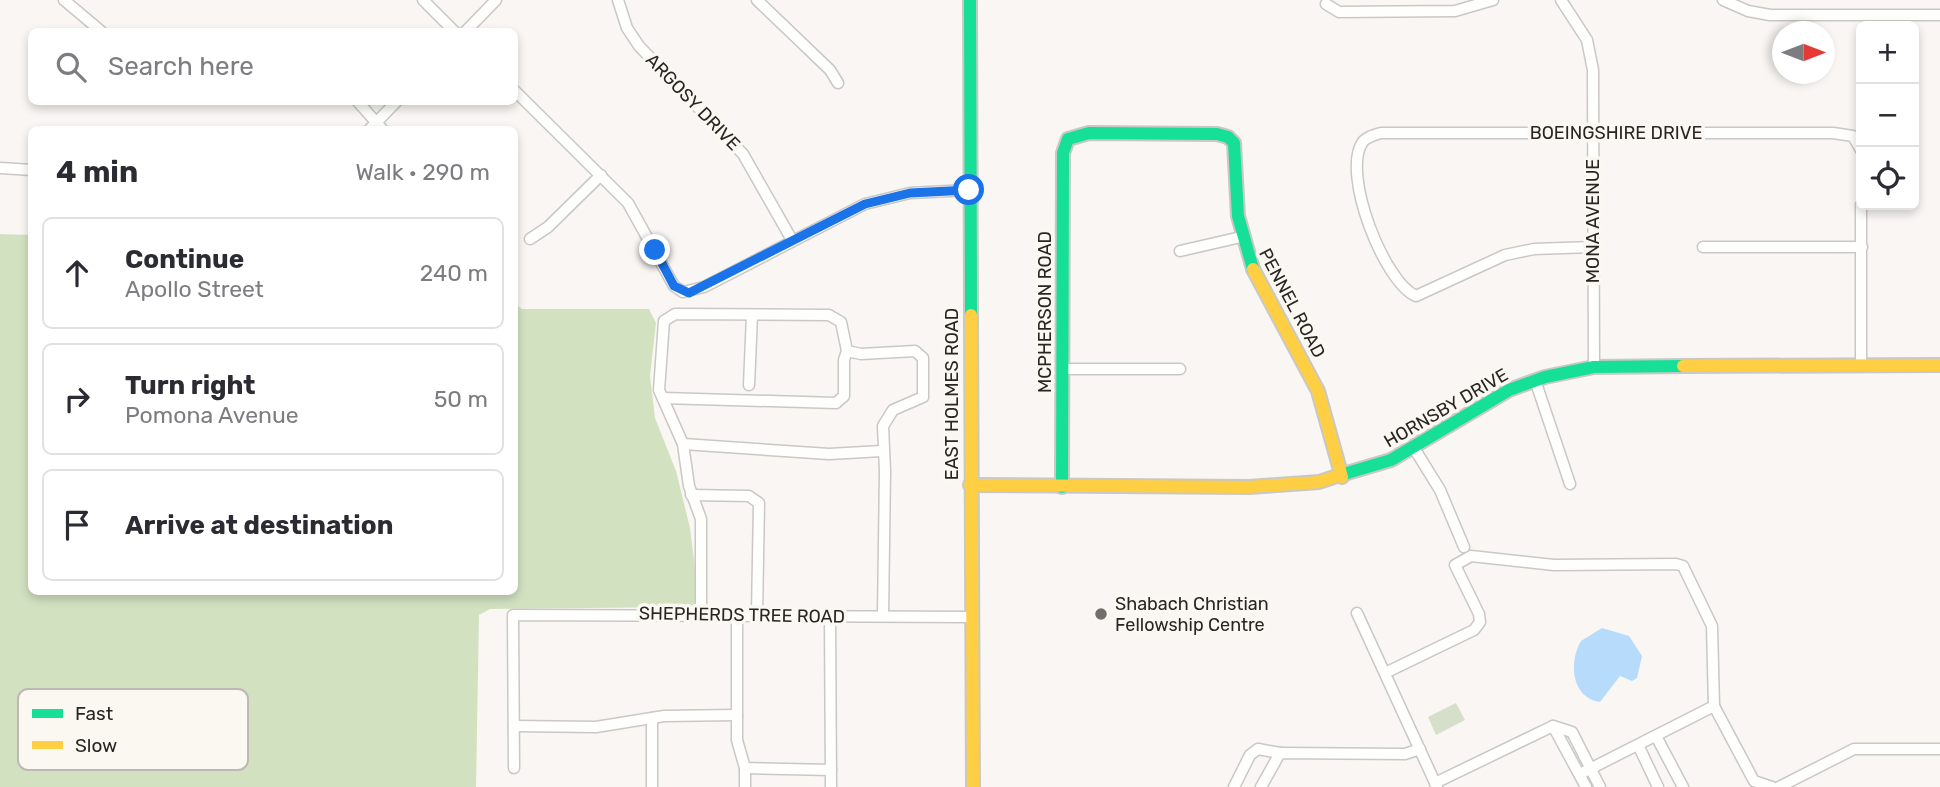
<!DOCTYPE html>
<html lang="en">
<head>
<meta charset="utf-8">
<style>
  body { margin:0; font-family:Rubik,sans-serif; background:#f2f2f3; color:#2b2b33 }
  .controls { position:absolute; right:21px; top:21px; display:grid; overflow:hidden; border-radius:10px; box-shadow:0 4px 10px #0003 }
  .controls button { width:63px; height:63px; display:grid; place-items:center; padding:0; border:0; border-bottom:2px solid #e1e1e2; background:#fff; color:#2b2b33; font:35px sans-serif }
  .compass { position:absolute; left:1772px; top:21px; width:63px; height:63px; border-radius:50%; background:#fff; box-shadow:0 4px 10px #0003; rotate:90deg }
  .stop { position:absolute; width:21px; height:21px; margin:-16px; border:5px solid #1a73e8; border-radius:50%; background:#fff }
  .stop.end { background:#1a73e8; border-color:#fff; box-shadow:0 2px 7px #0008 }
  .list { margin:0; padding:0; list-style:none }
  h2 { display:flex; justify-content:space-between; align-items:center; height:91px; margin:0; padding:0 28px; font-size:30px }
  h2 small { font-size:23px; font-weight:400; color:#7c7c81 }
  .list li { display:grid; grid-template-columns:46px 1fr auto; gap:21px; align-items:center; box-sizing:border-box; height:112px; margin:0 14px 14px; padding:0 14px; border:2px solid #e1e1e2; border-radius:10px }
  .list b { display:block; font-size:26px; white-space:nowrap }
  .list p { margin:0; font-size:23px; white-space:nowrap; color:#7c7c81 }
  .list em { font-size:23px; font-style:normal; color:#7c7c81 }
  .icon { flex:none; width:38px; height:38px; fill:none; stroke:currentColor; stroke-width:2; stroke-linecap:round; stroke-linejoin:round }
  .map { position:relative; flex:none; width:1940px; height:787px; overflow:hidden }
  .search { position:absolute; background:#fff; box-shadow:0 4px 10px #0003; left:28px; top:28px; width:490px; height:77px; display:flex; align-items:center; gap:18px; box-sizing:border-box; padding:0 24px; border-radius:10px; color:#7c7c81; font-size:26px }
  .panel { position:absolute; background:#fff; box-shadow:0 4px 10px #0003; left:28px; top:126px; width:490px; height:469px; border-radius:10px }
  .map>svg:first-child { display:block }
</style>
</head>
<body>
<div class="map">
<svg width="1940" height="787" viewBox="0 0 1940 787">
  <rect width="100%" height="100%" fill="#f9f6f3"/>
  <polygon fill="#d5dfc9" points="1456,703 1465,720 1436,735 1428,717"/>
  <polygon fill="#d2e2c1" points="0,234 31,235 32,592 514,592 515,304 522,309 649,309 656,323 650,376 655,418 676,471 690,528 697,584 694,607 490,609 479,615 476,787 0,787"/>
  <path fill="#b7dcfb" d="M1602 628 1629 636 1642 656 1637 678 1632 681 1620 676 1600 702C1572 698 1568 663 1581 641Z"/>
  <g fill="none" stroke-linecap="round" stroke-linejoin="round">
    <defs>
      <g id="street">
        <polyline points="64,0 102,32"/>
        <polyline points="423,0 455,32"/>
        <polyline points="618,0 627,28 639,46 743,154 792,240"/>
        <polyline points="757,0 830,70 838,83"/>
        <polyline points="1561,0 1587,40 1593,70 1594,367"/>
        <polyline points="1723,0 1748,11 1770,15 1940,15"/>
        <polyline points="1326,4 1339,12 1455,11 1493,0"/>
        <polyline points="465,32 496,0"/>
        <polyline points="514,90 628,203 674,286 683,292 704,287 865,204 910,193 969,190"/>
        <polyline points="358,102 383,130"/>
        <polyline points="369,130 396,102"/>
        <polyline points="0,168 32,170"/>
        <polyline points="530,239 548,227 601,175"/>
        <path d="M1593 247 1534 249 1505 255 1416 296C1384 282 1342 175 1362 143 1366 137 1374 135 1381 133H1833L1853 136 1861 150"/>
        <polyline points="1703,247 1862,247"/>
        <polyline points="1180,251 1241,237"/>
        <polyline points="1861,365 1861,205"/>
        <polyline points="1063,369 1180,369"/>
        <polyline points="1535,380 1570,484"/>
        <polyline points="749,385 752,315"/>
        <polyline points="663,398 836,403 844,396 844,360 847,351"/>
        <polyline points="683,444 829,454 882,451"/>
        <polyline points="1414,448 1440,490 1464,547"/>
        <polyline points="691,495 749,496 759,503 757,614"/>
        <polyline points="1357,613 1437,787"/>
        <polyline points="701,614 701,519 689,486 683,444 659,390 664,321 675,314 829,315 841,322 847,351 861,354 915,351 923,358 923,397 893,410 883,426 885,471 883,616"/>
        <polyline points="737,614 737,740 745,768 745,787"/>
        <polyline points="830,616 831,787"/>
        <polyline points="1385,673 1474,630 1480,622 1479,614 1455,565 1471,556 1554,565 1676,564 1683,566 1712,626 1714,706 1754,781 1772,787"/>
        <polyline points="652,718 652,787"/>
        <polyline points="514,726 596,727 664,716 737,715"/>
        <polyline points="1553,726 1586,787"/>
        <polyline points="1657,738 1683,787"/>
        <polyline points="1639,747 1658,787"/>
        <polyline points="514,768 513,615 971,617"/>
        <polyline points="745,768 831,770"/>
        <polyline points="1580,774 1714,706"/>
        <polyline points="1435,783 1553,726 1572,732 1600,787"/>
        <polyline points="1234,787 1250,755 1258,749 1280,753"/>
        <polyline points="1261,787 1280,753 1405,754 1420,749"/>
        <polyline points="1779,787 1854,749 1940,749"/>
      </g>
      <g id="fast">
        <polyline points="970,0 971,315"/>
        <polyline points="1337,476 1391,460 1509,390 1545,377 1594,367 1683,366"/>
        <polyline points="1062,487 1063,153 1068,139 1089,133 1217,134 1228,137 1234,143 1238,216 1253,269"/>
      </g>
      <g id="slow">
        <polyline points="1253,269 1318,391 1342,477"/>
        <polyline points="971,315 973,787"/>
        <polyline points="1683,366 1940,365"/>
        <polyline points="970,485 1249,487 1319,482 1337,476"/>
      </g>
    </defs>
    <use href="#street" stroke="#cac8c5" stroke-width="13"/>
    <use href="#fast" stroke="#cac8c5" stroke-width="16"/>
    <use href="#slow" stroke="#cac8c5" stroke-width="16"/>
    <use href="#street" stroke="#fefefd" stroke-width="10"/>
    <use href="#fast" stroke="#16e098" stroke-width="12"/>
    <use href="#slow" stroke="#ffcf43" stroke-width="12"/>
  </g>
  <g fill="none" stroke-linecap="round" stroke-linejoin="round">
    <polyline stroke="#1a73e8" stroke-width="9" points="655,250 674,286 689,293 865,204 910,193 969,190"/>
  </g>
  <circle fill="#716f6c" stroke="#fbf7f1" stroke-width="2.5" cx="1101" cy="614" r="7"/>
  <g text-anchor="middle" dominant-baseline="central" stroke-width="7" stroke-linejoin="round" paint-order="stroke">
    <g font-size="18" fill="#282624" stroke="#fbf7f1">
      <text transform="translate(693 102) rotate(46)">ARGOSY DRIVE</text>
      <text x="1616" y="133">BOEINGSHIRE DRIVE</text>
      <text transform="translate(1593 221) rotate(-90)">MONA AVENUE</text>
      <text transform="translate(1292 303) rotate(62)">PENNEL ROAD</text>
      <text transform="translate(1045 312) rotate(-90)">MCPHERSON ROAD</text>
      <text transform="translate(952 394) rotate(-90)">EAST HOLMES ROAD</text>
      <text transform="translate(1446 408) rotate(-30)">HORNSBY DRIVE</text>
      <text transform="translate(742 615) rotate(1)">SHEPHERDS TREE ROAD</text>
    </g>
    <g font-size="18" fill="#282624" stroke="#fbf7f1" text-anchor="start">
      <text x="1115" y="604">Shabach Christian<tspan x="1115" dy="21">Fellowship Centre</tspan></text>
    </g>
  </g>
  <rect x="18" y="689" width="230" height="81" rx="10" fill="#fbf7f1" stroke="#bcb8b4" stroke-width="2"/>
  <rect x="32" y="709" width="31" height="9" fill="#16e098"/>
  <rect x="32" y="741" width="31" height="8" fill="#ffcf43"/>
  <g font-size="19" fill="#282624">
    <text x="75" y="720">Fast</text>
    <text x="75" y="752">Slow</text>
  </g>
</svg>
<div class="controls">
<button>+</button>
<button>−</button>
<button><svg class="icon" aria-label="locate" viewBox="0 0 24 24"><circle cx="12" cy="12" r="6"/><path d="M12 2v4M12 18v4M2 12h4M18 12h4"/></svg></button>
</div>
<svg class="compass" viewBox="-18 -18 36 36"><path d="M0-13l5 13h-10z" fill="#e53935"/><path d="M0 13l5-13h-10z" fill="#7c7c81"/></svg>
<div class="stop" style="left:969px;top:190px"></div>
<div class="stop end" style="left:655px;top:250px"></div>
<div class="search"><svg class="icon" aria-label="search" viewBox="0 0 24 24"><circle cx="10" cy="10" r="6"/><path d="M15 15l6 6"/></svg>Search here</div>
<section class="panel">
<h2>4 min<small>Walk · 290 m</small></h2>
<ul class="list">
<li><svg class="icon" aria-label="ahead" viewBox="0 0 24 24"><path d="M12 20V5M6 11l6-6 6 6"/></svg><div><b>Continue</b><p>Apollo Street</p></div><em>240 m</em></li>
<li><svg class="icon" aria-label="right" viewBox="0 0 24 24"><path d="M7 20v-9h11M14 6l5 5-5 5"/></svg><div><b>Turn right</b><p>Pomona Avenue</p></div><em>50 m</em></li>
<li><svg class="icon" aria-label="arrive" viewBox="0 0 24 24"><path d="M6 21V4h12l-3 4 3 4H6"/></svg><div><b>Arrive at destination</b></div></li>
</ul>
</section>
</div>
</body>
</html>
